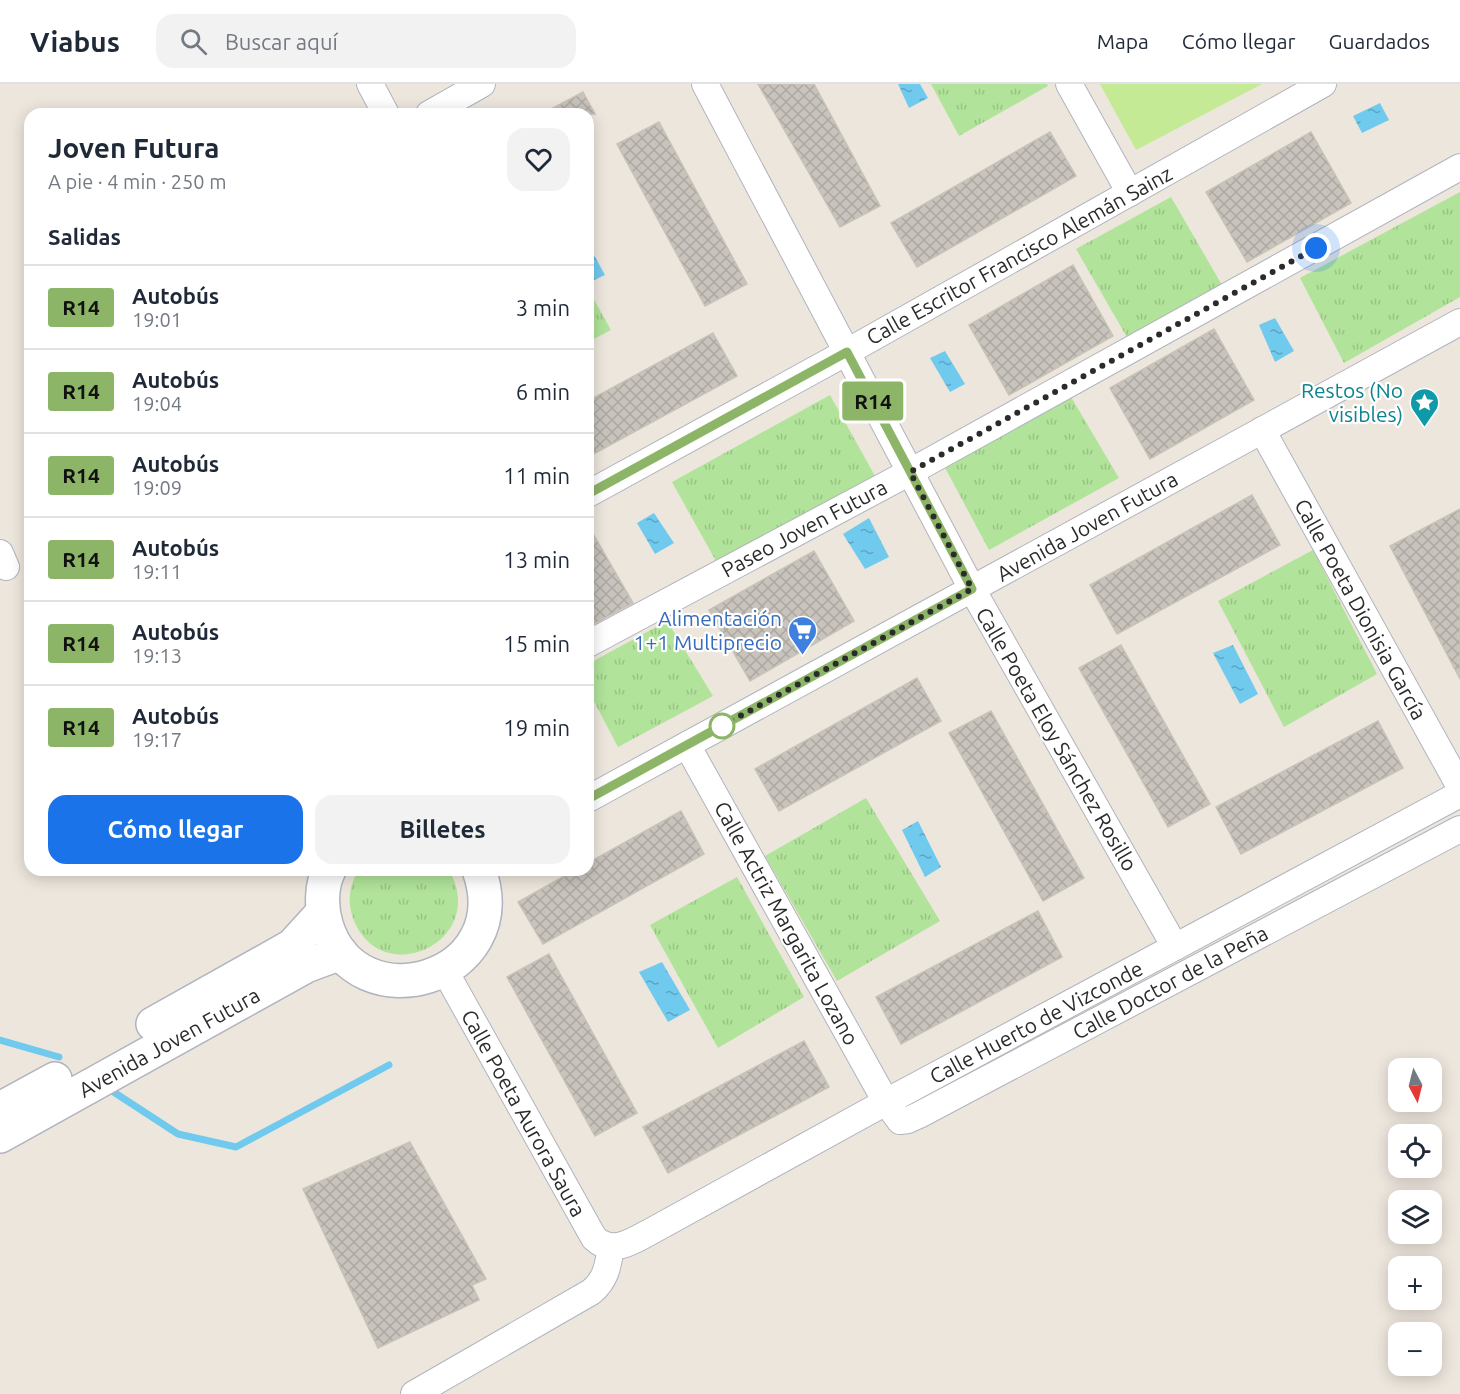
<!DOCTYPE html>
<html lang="es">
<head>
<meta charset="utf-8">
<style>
  :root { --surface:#fff; --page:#f2f2f3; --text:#1f2937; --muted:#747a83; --line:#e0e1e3; --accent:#1a73e8 }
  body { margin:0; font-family:Ubuntu,sans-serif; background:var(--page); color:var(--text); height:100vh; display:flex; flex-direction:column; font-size:22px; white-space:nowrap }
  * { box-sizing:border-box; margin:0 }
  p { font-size:20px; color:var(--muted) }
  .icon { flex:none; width:33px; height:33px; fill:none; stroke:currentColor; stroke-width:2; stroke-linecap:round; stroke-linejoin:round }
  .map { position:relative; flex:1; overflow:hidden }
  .sheet { position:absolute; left:24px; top:24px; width:570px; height:768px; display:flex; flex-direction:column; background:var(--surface); border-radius:18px; box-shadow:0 3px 15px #0003 }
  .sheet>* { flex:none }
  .badge { padding:0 12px; border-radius:4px; font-size:21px; line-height:39px }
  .needle { width:39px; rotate:173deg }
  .fabs { position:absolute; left:1388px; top:974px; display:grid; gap:12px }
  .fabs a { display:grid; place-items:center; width:54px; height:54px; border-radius:12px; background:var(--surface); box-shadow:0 3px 15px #0003; font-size:30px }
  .you { position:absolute; width:30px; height:30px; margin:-15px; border:4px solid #fff; border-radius:50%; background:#1a73e8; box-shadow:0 0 0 9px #1a73e833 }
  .map>.badge { position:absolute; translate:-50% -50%; box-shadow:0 0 0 3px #fff }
  h2 { padding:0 24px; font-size:22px; line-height:54px }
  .round { display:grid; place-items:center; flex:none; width:63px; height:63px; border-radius:18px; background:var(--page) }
  .head { display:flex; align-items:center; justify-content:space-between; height:102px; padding:0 24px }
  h1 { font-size:28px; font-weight:700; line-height:45px }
  .cta { display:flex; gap:12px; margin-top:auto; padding:12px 24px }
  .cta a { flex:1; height:69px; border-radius:18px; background:var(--accent); color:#fff; font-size:24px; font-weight:700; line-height:69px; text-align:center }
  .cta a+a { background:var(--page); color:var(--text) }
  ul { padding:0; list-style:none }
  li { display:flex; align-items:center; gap:18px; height:84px; padding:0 24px; border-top:2px solid var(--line) }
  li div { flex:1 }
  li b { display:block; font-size:22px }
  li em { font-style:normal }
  li .badge { min-width:66px; font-weight:700; text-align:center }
  header { display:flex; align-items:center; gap:36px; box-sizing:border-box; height:84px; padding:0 30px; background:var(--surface); border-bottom:2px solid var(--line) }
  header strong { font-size:28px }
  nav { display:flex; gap:33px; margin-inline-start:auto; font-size:21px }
  .search { width:420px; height:54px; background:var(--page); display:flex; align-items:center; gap:15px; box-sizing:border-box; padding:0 21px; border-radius:18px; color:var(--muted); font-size:22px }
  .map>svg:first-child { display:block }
  .park { fill:url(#park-tufts) }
  .pitch { fill:#c4ea95 }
  .water { fill:url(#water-ripples) }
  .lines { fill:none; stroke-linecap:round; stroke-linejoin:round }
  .stream { stroke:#70caee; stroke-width:7 }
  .building { fill:url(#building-cross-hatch); stroke:#c8c2b7; stroke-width:1.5 }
  .street-casing { stroke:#b1b3be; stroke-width:28 }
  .secondary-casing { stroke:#b1b3be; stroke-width:36 }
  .street { stroke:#fff; stroke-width:26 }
  .secondary { stroke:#fff; stroke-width:33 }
  .line-casing { stroke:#fff; stroke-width:14 }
  .line { stroke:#8db567; stroke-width:9 }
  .walk { stroke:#2b2b2b; stroke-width:6; stroke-dasharray:0 10.8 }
  .stop-dot { fill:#fff; stroke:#8db567; stroke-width:3 }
  .labels { text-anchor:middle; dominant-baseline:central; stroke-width:4.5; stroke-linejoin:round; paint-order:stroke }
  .street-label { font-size:21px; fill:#2b2b2b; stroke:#fff }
  .culture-label { font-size:21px; fill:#0d838f; stroke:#fff; text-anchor:end }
  .shop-label { font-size:21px; fill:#366cbe; stroke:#fff; text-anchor:end }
</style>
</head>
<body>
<header>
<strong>Viabus</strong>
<div class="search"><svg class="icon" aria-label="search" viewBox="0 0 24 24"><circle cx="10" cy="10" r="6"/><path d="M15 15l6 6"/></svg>Buscar aquí</div>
<nav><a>Mapa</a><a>Cómo llegar</a><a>Guardados</a></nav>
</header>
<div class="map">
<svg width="1460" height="1310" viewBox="0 0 1460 1310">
  <defs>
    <pattern id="park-tufts" width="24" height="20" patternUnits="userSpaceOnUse" patternTransform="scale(1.5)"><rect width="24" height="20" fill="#b1e39a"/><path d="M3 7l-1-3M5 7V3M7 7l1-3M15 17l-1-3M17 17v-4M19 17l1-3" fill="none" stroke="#98c385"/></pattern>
    <pattern id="water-ripples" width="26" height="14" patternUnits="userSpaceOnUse" patternTransform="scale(1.5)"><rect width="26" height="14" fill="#70caee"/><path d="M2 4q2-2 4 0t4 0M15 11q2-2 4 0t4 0" fill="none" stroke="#5ca4c1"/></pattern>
    <pattern id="building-cross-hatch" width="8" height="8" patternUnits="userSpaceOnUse" patternTransform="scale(1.5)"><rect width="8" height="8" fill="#c8c3bc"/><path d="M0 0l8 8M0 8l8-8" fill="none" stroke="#aca8a2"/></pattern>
  </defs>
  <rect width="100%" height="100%" fill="#ede6dd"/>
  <!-- park -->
  <g class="park">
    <polygon points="931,0 1047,0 1048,2 959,52"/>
    <polygon points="1460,108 1460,213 1344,279 1300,194"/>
    <polygon points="1171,113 1222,201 1128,255 1076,165"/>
    <polygon points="588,205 611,246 588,258"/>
    <polygon points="830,311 875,392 717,479 672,398"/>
    <polygon points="1071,313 1119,394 989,466 942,378"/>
    <polygon points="1313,466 1377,590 1284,643 1218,517"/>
    <polygon points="667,537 713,612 618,663 588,606 588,580"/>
    <polygon points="866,714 940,837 837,897 765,772"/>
    <path d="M359,786H449C490,858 380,908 353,834C347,818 349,800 359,786Z"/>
    <polygon points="737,793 804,913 718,964 650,841"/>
  </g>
  <!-- pitch -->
  <polygon class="pitch" points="1100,0 1262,0 1136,66"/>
  <!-- water -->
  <g class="water">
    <polygon points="898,0 920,0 928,14 909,24"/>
    <polygon points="1380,19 1389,36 1362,49 1353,32"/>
    <polygon points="588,160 605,191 588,199"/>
    <polygon points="1275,234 1294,267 1275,278 1259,241"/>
    <polygon points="945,267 965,300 950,308 930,274"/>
    <polygon points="654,429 674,459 655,470 637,439"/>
    <polygon points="869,434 889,473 865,485 843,450"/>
    <polygon points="1233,561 1258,610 1240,620 1213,569"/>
    <polygon points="918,737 941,783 925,793 902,746"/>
    <polygon points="662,878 690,926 668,938 639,888"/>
  </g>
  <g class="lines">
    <!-- stream -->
    <g class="stream">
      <polyline points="0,956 59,973"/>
      <polyline points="109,1005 178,1050 236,1063 389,981"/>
    </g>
  </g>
  <!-- building -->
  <g class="building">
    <polygon points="758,0 814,0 880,122 840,143"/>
    <polygon points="583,8 595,30 542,30"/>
    <polygon points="659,38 747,200 705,222 617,60"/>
    <polygon points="1050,48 1076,92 917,183 891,139"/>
    <polygon points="1311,48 1351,119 1247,178 1206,108"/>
    <polygon points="1073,181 1113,252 1009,311 969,241"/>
    <polygon points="1214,245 1254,316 1150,375 1110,304"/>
    <polygon points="713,249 737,292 588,373 588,317"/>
    <polygon points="1252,411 1280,461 1117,550 1090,501"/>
    <polygon points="1460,425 1460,595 1390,462"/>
    <polygon points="588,441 633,519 588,543"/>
    <polygon points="814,467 854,537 750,597 709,526"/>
    <polygon points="1121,561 1210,720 1168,743 1079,584"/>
    <polygon points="917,594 941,637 779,727 755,685"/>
    <polygon points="991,627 1084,794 1043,817 949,649"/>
    <polygon points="1378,637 1403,684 1241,770 1216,723"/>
    <polygon points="681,727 704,770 543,860 518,818 575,786 588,786 588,779"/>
    <polygon points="1038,827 1062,873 901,960 876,913"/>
    <polygon points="549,870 637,1029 595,1052 507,893"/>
    <polygon points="804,957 829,1003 668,1089 643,1043"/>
    <polygon points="410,1058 486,1195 472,1201 479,1216 378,1264 303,1105"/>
  </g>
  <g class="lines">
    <defs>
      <g id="street">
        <polyline points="370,0 386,30"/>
        <polyline points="705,0 972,505 1175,863"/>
        <polyline points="1069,0 1130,109"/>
        <polyline points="429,30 482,0"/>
        <polyline points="1262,346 1460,703"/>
        <polyline points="588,410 847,268 1323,0"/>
        <polyline points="0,469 6,483"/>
        <polyline points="588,560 910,388 1460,83"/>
        <polyline points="687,661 886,1018 900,1037 908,1036 919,1031 1460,745"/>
        <polyline points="588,715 1460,238"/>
        <path d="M445,887L594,1154C612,1171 631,1158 648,1149L886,1018L1460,710"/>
        <path d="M414,1310L591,1208C606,1196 608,1182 611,1163"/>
      </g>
      <g id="secondary">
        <path d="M329,786C321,802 321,823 326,840C356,942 518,895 479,786"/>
        <polyline points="153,940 292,862 322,829"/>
        <polyline points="0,1025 55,995"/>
        <polyline points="0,1052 306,882 341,869"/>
      </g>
    </defs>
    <!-- street casing -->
    <use href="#street" class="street-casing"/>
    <!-- secondary casing -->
    <use href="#secondary" class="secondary-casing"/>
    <!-- street -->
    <use href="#street" class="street"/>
    <!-- secondary -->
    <use href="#secondary" class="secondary"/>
  </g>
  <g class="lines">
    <defs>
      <polyline id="line" points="588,410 847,268 972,505 588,715"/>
    </defs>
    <!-- line casing -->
    <use href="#line" class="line-casing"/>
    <!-- line -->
    <use href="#line" class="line"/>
    <!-- walk -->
    <polyline class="walk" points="722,642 972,505 910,388 1316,164"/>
  </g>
  <!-- icons -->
  <defs>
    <symbol id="sight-pin" viewBox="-11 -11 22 30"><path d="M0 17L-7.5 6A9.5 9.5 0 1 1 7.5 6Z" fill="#0f9aa8" stroke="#fff"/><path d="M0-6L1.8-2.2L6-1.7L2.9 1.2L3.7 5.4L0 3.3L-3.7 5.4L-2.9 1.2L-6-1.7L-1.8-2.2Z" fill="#fff"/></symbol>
    <symbol id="supermarket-pin" viewBox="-11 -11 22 30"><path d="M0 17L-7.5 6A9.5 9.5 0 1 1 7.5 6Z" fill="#3f7fe0" stroke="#fff"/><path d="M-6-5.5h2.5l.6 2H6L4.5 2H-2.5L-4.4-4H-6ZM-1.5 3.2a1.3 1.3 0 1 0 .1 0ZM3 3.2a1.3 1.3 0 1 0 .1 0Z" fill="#fff"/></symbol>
  </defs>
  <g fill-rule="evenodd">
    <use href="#sight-pin" x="1408" y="302" width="33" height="45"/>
    <use href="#supermarket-pin" x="786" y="530" width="33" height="45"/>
  </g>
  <!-- markers -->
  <circle class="stop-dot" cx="722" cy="642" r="12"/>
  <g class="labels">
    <!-- street labels -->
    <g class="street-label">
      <text transform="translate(1019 171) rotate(-29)">Calle Escritor Francisco Alemán Sainz</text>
      <text transform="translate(1087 442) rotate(-29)">Avenida Joven Futura</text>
      <text transform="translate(804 444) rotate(-28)">Paseo Joven Futura</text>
      <text transform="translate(1361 525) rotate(61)">Calle Poeta Dionisia García</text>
      <text transform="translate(1057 655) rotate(60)">Calle Poeta Eloy Sánchez Rosillo</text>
      <text transform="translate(787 839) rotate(61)">Calle Actriz Margarita Lozano</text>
      <text transform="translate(1170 898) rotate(-28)">Calle Doctor de la Peña</text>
      <text transform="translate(1036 938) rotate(-28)">Calle Huerto de Vizconde</text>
      <text transform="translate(169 958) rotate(-29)">Avenida Joven Futura</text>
      <text transform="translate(524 1029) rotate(61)">Calle Poeta Aurora Saura</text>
    </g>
    <!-- culture labels -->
    <g class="culture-label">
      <text x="1403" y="306">Restos (No<tspan x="1403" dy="24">visibles)</tspan></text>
    </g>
    <!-- shop labels -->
    <g class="shop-label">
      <text x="782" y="534">Alimentación<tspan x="782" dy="24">1+1 Multiprecio</tspan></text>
    </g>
  </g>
</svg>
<div class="fabs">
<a><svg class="needle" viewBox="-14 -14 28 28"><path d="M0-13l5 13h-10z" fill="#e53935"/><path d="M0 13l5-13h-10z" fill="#747a83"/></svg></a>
<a><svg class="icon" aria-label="locate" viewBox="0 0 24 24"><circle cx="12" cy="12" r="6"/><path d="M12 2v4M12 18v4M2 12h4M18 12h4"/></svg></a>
<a><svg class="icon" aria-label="layers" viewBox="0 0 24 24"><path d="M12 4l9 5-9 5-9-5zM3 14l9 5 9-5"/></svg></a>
<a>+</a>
<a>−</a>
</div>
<div class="you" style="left:1316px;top:164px"></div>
<b class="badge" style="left:873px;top:317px;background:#8db567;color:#111">R14</b>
<section class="sheet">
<div class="head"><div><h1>Joven Futura</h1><p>A pie · 4 min · 250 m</p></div><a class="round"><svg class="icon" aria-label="heart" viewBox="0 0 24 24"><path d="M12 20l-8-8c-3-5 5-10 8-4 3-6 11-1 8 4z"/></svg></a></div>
<h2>Salidas</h2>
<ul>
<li><span class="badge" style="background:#8db567;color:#111">R14</span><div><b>Autobús</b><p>19:01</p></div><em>3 min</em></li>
<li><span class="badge" style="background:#8db567;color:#111">R14</span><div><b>Autobús</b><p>19:04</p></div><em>6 min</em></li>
<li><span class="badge" style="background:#8db567;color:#111">R14</span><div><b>Autobús</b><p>19:09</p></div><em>11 min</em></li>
<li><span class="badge" style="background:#8db567;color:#111">R14</span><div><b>Autobús</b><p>19:11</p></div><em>13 min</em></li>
<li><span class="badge" style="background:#8db567;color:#111">R14</span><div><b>Autobús</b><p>19:13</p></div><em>15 min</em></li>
<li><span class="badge" style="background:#8db567;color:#111">R14</span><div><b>Autobús</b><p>19:17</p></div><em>19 min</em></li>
</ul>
<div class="cta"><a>Cómo llegar</a><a>Billetes</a></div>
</section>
</div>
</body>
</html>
